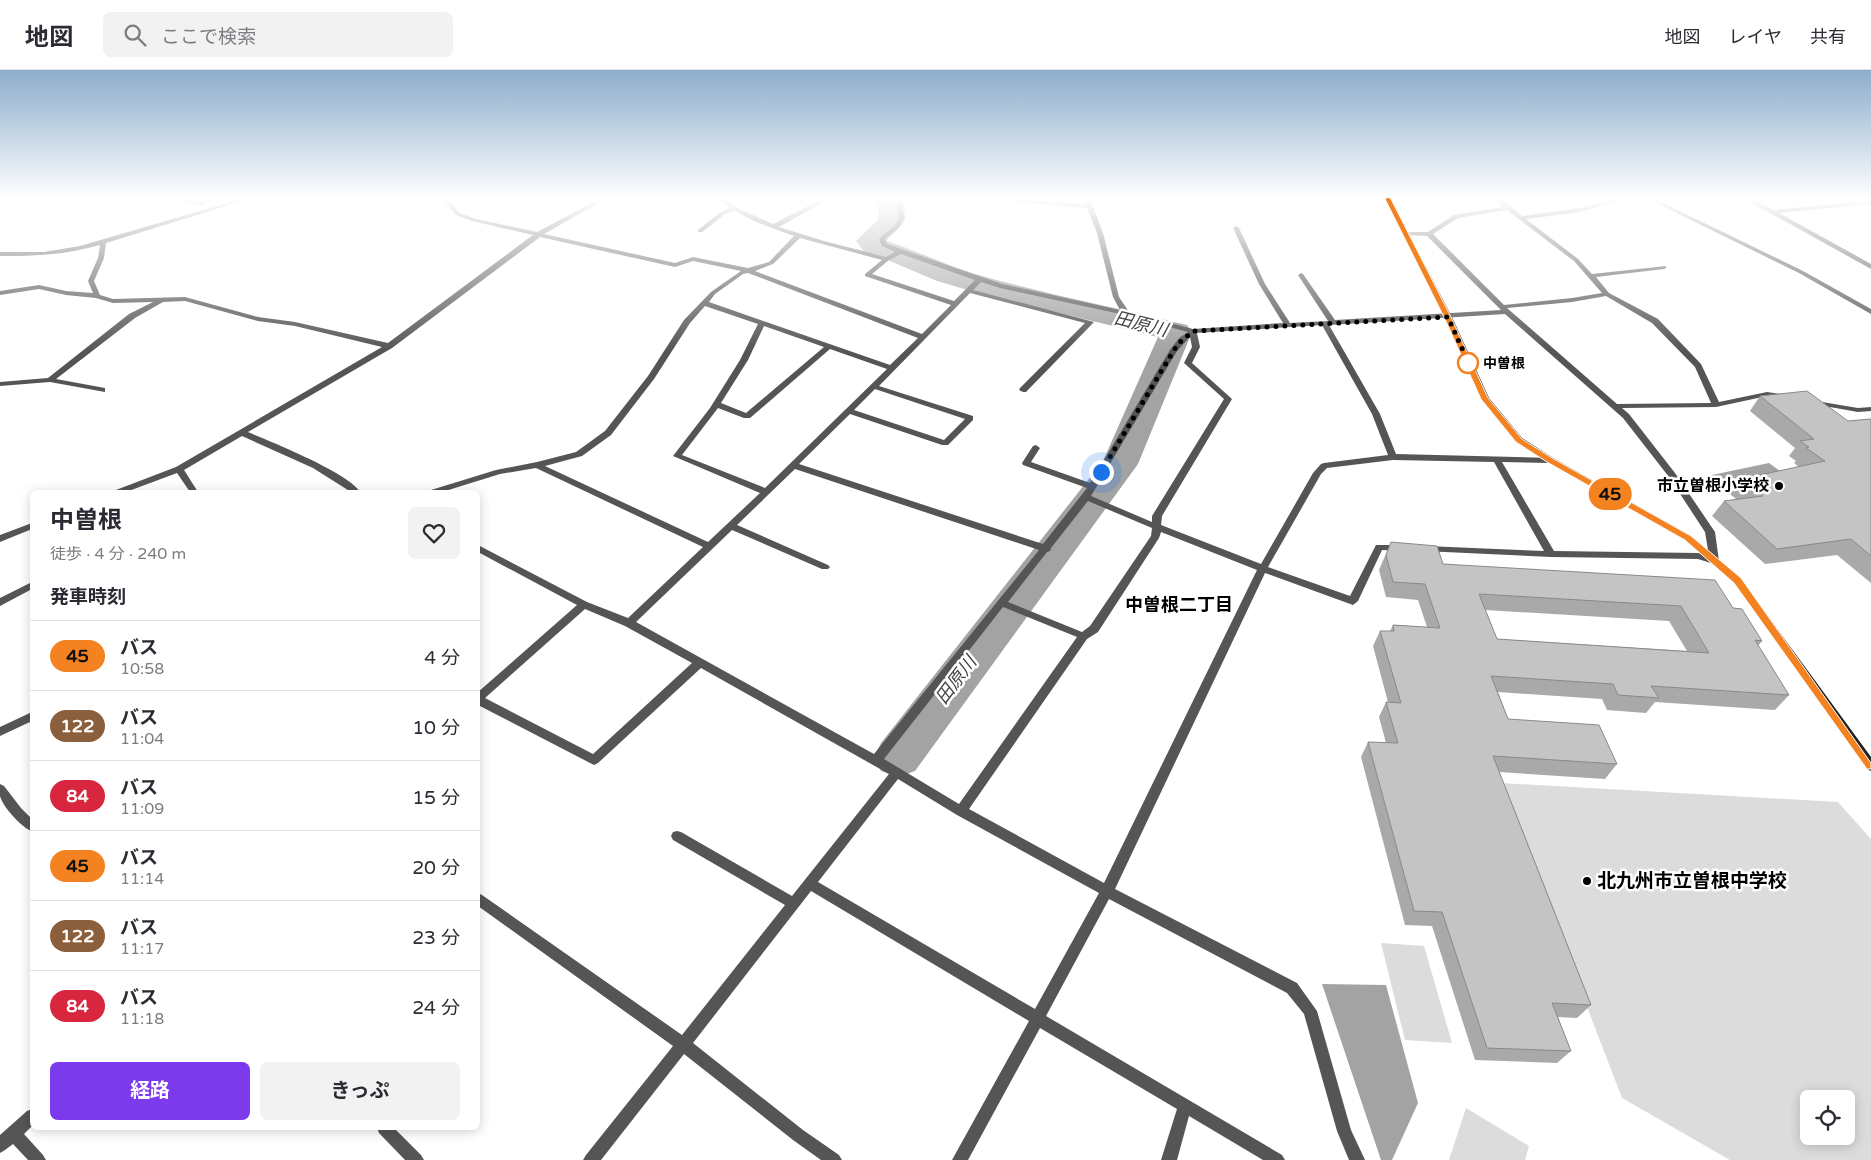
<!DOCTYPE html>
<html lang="ja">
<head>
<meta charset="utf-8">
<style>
  :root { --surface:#fff; --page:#f2f2f3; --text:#2b2b33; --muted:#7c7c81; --line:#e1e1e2; --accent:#7c3aed }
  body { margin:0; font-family:"Varela Round","Noto Sans JP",sans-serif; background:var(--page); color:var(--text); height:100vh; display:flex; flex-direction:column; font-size:19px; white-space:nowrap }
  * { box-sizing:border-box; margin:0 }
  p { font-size:16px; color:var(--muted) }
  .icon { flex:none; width:28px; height:28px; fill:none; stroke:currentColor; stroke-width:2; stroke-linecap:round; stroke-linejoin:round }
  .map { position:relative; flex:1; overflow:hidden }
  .details { position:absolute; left:30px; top:420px; width:450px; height:640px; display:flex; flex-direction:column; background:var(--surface); border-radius:8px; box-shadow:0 2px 12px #0003 }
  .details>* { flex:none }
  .badge { padding:0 10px; border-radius:16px; font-size:18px; line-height:32px }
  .buttons { position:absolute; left:1800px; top:1020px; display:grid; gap:10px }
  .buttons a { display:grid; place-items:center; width:55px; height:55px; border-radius:8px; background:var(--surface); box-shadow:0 2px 12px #0003; font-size:25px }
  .you { position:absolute; width:25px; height:25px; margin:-12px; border:4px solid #fff; border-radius:50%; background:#1a73e8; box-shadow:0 0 0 8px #1a73e833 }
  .map>.badge { position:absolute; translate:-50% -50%; box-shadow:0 0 0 2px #fff }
  h2 { padding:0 20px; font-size:19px; line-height:45px }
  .round { display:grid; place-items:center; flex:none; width:52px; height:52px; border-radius:8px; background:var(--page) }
  .overview { display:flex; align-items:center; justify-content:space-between; height:85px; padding:0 20px }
  h1 { font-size:24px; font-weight:700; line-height:38px }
  .action { display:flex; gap:10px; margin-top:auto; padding:10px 20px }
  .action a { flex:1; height:58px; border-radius:8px; background:var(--accent); color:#fff; font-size:20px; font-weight:700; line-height:58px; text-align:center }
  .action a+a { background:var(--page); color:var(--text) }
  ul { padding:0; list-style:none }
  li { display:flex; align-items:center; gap:15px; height:70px; padding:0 20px; border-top:1px solid var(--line) }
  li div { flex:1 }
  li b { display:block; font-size:19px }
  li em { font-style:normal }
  li .badge { min-width:55px; font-weight:700; text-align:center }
  header { display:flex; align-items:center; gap:30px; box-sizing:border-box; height:70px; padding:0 25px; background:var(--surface); border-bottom:1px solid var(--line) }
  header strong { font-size:24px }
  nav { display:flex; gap:28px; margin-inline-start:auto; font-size:18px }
  .search { width:350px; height:45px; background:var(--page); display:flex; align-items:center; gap:12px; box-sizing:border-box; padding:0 18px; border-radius:8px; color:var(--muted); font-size:19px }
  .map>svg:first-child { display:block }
  .green { fill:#dcdcdc; fill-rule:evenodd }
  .water { fill:#a3a3a3 }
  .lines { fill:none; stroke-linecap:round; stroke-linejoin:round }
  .river { fill:#a3a3a3; fill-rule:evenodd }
  .minor { fill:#555; fill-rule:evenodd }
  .secondary { fill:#222; fill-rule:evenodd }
  .wall { fill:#a9a9a9; fill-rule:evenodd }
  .building { fill:#c4c4c4; stroke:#898989; fill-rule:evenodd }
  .line { fill:#f58220; stroke:#fff }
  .walk { stroke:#000; stroke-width:5; stroke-dasharray:0 9 }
  .stop-dot { fill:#fff; stroke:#f58220; stroke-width:2.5 }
  .poi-dot { fill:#000; stroke:#fff; stroke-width:2 }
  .labels { text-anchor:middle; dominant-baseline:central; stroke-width:5; stroke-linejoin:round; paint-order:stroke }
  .far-stop-label { font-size:14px; font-weight:bold; fill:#000; stroke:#fff; text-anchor:start }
  .poi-label { font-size:16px; font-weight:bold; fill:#000; stroke:#fff; text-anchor:end }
  .water-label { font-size:18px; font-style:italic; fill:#444; stroke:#fff }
  .neighbourhood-label { font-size:18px; font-weight:bold; fill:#000; stroke:#fff }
  .near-poi-label { font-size:19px; font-weight:bold; fill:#000; stroke:#fff; text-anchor:start }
</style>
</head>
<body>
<header>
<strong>地図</strong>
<div class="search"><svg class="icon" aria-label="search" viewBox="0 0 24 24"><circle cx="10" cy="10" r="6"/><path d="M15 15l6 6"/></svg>ここで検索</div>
<nav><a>地図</a><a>レイヤ</a><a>共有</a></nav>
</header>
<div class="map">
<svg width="1871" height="1090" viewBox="0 0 1871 1090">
  <rect width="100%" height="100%" fill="#fff"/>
  <!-- green -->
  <g class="green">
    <path d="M1501,713L1838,732L1871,769V1090H1730L1622,1028ZM1809,1029H1846V1066H1809Z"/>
    <polygon points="1381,873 1424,876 1452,973 1405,970"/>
    <polygon points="1466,1038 1529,1076 1525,1090 1449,1090"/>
  </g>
  <!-- water -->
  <g class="water">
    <polygon points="1769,393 1788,407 1726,420 1707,406"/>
    <polygon points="1322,914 1386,915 1418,1033 1392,1090 1381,1090"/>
  </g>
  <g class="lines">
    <!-- river -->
    <path class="river" d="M879,129H905L904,152L886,171C916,180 945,195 975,204C1045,224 1117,238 1187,255L1192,262L1138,394L915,701L898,707L881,701L874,687L881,673L1103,391L1158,267L978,223L937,211L883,188L865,183L856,171L878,150Z"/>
    <!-- minor -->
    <g class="minor">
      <path d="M173,129C182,128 189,131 198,131C204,132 208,128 214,129L202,136Z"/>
      <path d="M241,129H249L106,173L104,188L94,211L100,225L113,229L185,227L258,247L295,252L388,273L533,165L472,151L456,145L442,129H448L460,143L476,149L537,162L599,129H606L544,164L675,193L693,187L748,198L769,192L794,166L756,152L735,141L725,144L702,162H698V160L721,142L730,138L717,129H724L740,139L773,154L822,129H829L779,157L824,171L886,187L895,182L882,176L879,169L894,156L899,148L896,137L897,129H903L902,137L905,148L899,158L885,169L887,174L1002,214L1120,240L1113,227L1097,163L1087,138L1008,131L1005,129H1025L1086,134L1084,129H1090L1103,163L1119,227L1129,242L1193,259L1283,253L1259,214L1233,158L1236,156L1239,158L1265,214L1290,253L1328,251L1298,205L1301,203L1303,204L1335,250L1501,240L1427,166L1405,165L1403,164V162H1428L1454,145L1503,137L1496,129H1502L1522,146L1580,138L1615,129H1623L1622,130L1580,142L1526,149L1578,189L1592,204L1666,196V198L1664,199L1596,207L1609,223L1658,249L1701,294L1719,332L1767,322L1787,325L1788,327L1784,329L1767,326L1716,337L1622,338L1629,344L1675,403L1715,462L1719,491L1717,493L1714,494L1698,489L1551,487L1423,481L1421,479L1426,476L1544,481L1494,392L1393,390L1327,398L1321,404L1268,497L1350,526L1376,475H1401L1406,478L1401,481L1382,480L1358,531L1353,535L1265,503L1115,819L1297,913L1317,941L1351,1060L1365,1090H1349L1337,1061L1304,944L1287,923L1109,829L1046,946L1282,1085L1285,1090H1263L1189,1046L1177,1090H1161L1177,1039L1040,958L968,1090H952L1029,951L811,821L693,973L803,1060L839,1085L842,1090H821L793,1070L684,984L601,1090H583L586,1085L673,976L478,836V823L482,825L682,965L785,835L673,770L671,766L673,762L677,761L681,762L792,826L889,704L701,598L598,693L594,695L478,635V622L577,535L478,482V475L587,532L628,548L703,477L536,398L500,404L442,422H430L431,420L496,400L537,392L576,382L605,361L648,306L684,250L711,222L741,201L693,191L675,197L540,167L392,278L248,362C271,372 349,403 360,422H351L313,398L242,366L184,400L198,422H190L177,403L126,422H115L116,420L176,397L382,277L295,256L258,251L185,231L163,232L135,248L56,309L105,318V322L50,312L0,316V312L48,308L129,244L153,232L113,233L96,228L66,225L39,219L0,225V221L39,215L66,221L93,223L88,211L98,188L100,175C64,185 36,186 0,186V182H44L80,176ZM1507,140L1574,191L1602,223L1572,228L1504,235L1433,164L1458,148ZM800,168L882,190L865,204V206L951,235L922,264L755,201L773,194ZM901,184L975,210L954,231L872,204L889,190ZM748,203L918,268L890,295L709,232L715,224L743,204ZM981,212L1000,218L1125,245L1188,262L1179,268L1170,280L1090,413L1031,392L1040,378L1036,375L1033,376L1022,393L1023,395L1087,418L1043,474L799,394L850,344L942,375H948L973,350V346L879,316L970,223L1085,253L1020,318L1019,320L1023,322H1026L1094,252L973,220ZM1606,226L1652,253L1695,297L1711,333L1617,334L1507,238L1572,232ZM705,236L758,254L740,290L710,338L673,386L760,423L708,472L545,396L582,386L611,365L654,309L690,253ZM1505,244L1623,348L1669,407L1705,462L1709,486L1698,483L1554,481L1502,392L1550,393L1554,390L1553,388L1396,384L1380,344L1329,255ZM1322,255L1372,344L1388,385L1324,393L1321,394L1313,403L1261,494L1161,455L1162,446L1232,329L1192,293L1200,277L1197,263ZM764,256L824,277L746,343L721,333L748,290ZM1190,267L1192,277L1184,293L1224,329L1152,446V452L1091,426L1177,281ZM830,279L887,299L765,418L682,385L718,338L744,348H750ZM875,319L965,349L944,370L854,340ZM795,399L1039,480L874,684L636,552L732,460L822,499H828L830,497L828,495L737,455ZM1088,431L1152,458L1151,466L1090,556L1082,562L1008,532L1047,482L1050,481L1051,478ZM1161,462L1257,500L1104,813L969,739L1087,569L1098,562L1159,468ZM1003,537L1077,567L959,734L884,689ZM585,539L625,556L692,593L593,684L485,628ZM898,709L957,745L1099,823L1035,939L818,812Z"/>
      <polygon points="1648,129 1655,129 1803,201 1871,239 1871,244 1799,203"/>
      <polygon points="1745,129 1752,129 1773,140 1871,130 1871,134 1779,143 1871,194 1871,199"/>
      <polygon points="1810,330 1858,338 1871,337 1871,341 1858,342 1813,334 1810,334"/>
      <polygon points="32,453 32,459 0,472 0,465"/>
      <polygon points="32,512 32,519 0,536 0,528"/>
      <polygon points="32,642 32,651 0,666 0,657"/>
      <path d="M0,714L4,716L21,738L32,749V761C23,759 2,736 0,726C0,723 0,718 0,714Z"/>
      <polygon points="32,1039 32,1056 24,1064 43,1085 46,1090 28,1090 13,1074 5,1080 0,1083 0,1065 27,1041"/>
      <polygon points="377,1058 394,1058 421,1085 424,1090 405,1090 379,1063"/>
    </g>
    <!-- secondary -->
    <polygon class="secondary" points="1385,129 1391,129 1452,247 1489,328 1522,368 1553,388 1691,466 1740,508 1871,687 1871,701 1867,699 1734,512 1685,470 1547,392 1516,372 1481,329 1444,247"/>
  </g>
  <!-- wall -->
  <g class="wall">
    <polygon points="1760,326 1848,351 1871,349 1871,513 1837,485 1765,494 1712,446 1724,431 1736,429 1730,424 1741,409 1799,397 1794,393 1796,391 1789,386 1795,378 1750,341"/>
    <path d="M1391,472L1443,494L1733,538L1762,571L1758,576L1789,625L1775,640L1655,632L1646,643L1607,640L1602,629L1498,622L1508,649L1617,694L1605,709L1499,702L1591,935L1577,948L1558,947L1571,981L1557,993L1475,990L1432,856L1405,855L1361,687L1368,672L1386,673L1379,647L1386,632H1388L1373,576L1380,561H1390L1393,555L1427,557L1418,530L1386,527L1379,500ZM1485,540L1669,551L1687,581L1497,569Z"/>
  </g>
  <!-- building -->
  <g class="building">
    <polygon points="1807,321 1848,351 1871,349 1871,486 1851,469 1777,479 1724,431 1763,426 1741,409 1825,391 1806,378 1809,377 1800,371 1814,369 1760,326"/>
    <path d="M1391,472L1437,476L1443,494L1715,510L1733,538L1742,539L1762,571L1755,570L1789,625L1651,616L1659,628L1618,625L1613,614L1491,606L1508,649L1599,655L1617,694L1493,686L1591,935L1552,933L1571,981L1487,978L1442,842L1414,841L1368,672L1398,673L1386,632L1401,633L1380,561H1394L1393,555L1440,558L1425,514L1393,512L1386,485ZM1479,524L1681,536L1709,583L1497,569Z"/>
  </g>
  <!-- sky -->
  <linearGradient id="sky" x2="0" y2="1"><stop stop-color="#8cadcc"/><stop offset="0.46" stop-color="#fff"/><stop offset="1" stop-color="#fff" stop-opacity="0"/></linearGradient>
  <rect width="1871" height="281" fill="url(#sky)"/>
  <!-- line -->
  <polygon class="line" points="1388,127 1391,129 1451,247 1488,328 1522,369 1552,388 1691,466 1741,508 1871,693 1871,699 1867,699 1734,513 1685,470 1547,392 1516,372 1481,329 1444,247 1385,129"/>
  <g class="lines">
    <!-- walk -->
    <polyline class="walk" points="1101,402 1174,280 1182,270 1194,261 1448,247 1470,296 1468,293"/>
  </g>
  <!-- markers -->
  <circle class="stop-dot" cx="1468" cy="293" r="10"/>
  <g class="poi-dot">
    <circle cx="1779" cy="416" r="5"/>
    <circle cx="1587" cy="811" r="5"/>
  </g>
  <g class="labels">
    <!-- far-stop labels -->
    <g class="far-stop-label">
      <text x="1483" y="293">中曽根</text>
    </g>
    <!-- poi labels -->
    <g class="poi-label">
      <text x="1769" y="416">市立曽根小学校</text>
    </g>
    <!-- water labels -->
    <g class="water-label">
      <text transform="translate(1141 254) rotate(14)">田原川</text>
      <text transform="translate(956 610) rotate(-53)">田原川</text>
    </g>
    <!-- neighbourhood labels -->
    <g class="neighbourhood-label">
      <text x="1179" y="535">中曽根二丁目</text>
    </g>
    <!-- near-poi labels -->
    <g class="near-poi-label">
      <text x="1597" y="811">北九州市立曽根中学校</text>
    </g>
  </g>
</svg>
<div class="buttons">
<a><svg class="icon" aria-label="locate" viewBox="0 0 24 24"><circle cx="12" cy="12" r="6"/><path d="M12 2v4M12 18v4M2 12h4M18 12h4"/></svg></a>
</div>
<div class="you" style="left:1101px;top:402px"></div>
<b class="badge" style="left:1610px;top:424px;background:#f58220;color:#111">45</b>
<section class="details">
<div class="overview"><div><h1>中曽根</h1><p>徒歩 · 4 分 · 240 m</p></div><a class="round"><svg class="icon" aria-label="heart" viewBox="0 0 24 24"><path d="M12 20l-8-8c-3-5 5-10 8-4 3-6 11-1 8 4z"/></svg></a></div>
<h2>発車時刻</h2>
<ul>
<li><span class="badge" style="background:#f58220;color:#111">45</span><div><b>バス</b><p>10:58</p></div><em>4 分</em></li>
<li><span class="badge" style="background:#8b5e3c;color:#fff">122</span><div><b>バス</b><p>11:04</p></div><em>10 分</em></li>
<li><span class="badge" style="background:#d7263d;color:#fff">84</span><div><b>バス</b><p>11:09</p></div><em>15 分</em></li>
<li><span class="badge" style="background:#f58220;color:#111">45</span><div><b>バス</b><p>11:14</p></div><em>20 分</em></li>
<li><span class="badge" style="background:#8b5e3c;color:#fff">122</span><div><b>バス</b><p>11:17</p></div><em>23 分</em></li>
<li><span class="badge" style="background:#d7263d;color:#fff">84</span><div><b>バス</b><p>11:18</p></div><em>24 分</em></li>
</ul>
<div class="action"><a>経路</a><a>きっぷ</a></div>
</section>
</div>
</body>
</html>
